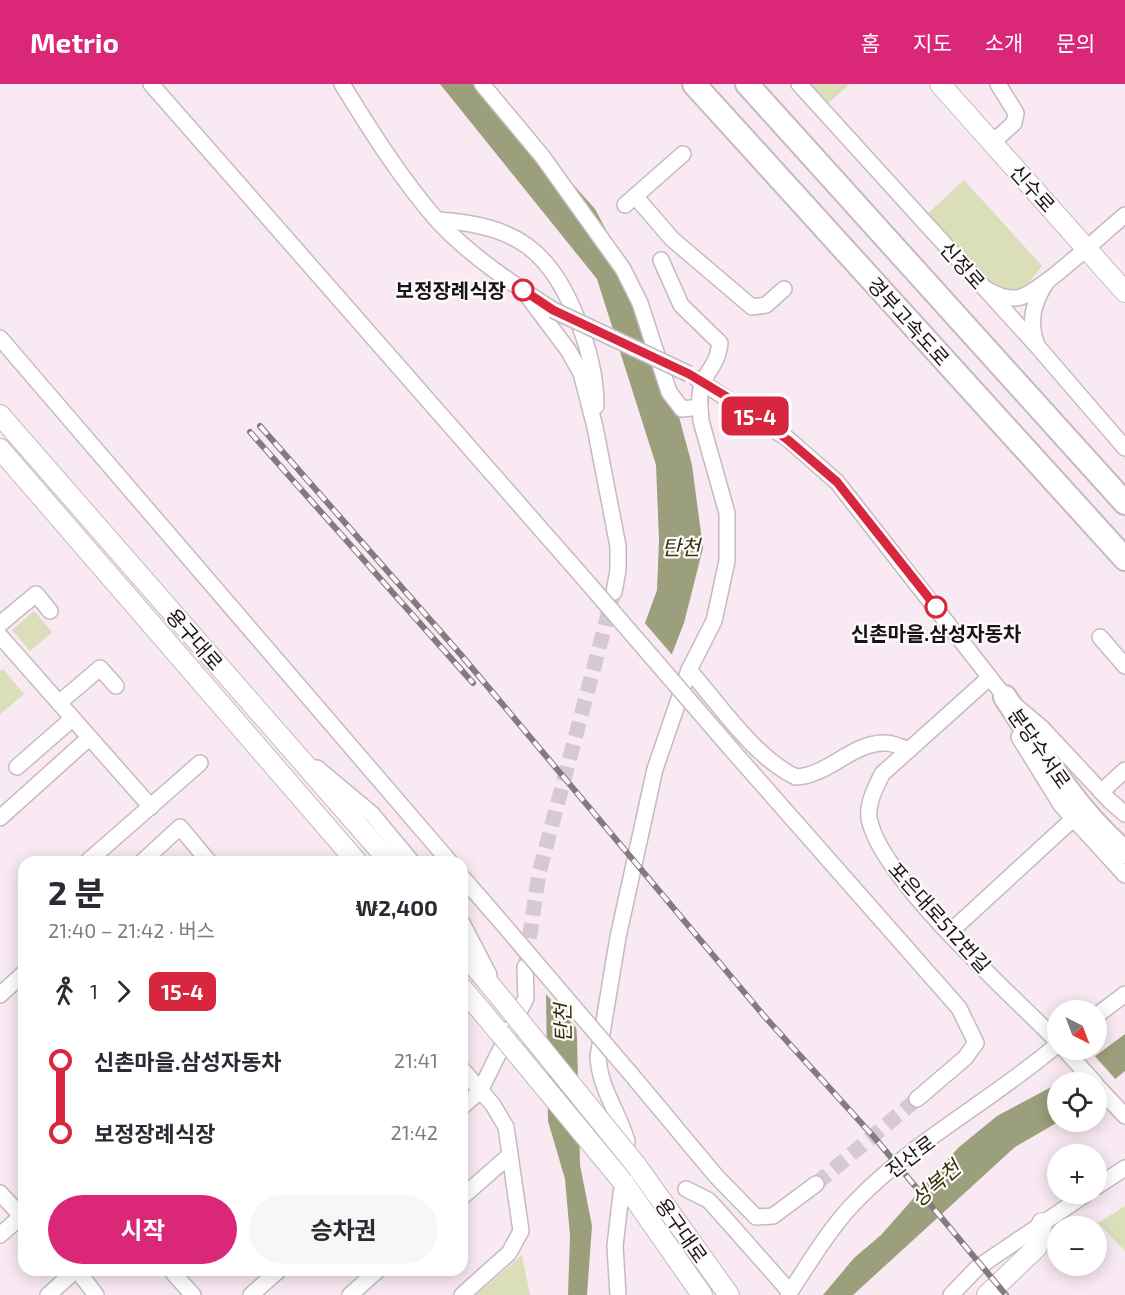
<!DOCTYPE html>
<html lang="ko">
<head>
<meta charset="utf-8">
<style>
  :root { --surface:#fff; --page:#f7f7f7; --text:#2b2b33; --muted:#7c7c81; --accent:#db2777 }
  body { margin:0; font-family:"Exo 2","Noto Sans KR",sans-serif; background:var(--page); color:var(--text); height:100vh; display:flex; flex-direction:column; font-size:22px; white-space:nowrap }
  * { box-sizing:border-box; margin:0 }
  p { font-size:20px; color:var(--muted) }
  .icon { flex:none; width:33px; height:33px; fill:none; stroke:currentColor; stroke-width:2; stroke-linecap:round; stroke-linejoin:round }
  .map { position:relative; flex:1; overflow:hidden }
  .details { position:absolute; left:18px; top:772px; width:450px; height:420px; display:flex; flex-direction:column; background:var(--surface); border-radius:18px; box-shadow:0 3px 15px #0003 }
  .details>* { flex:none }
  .badge { padding:0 12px; border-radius:9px; font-size:21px; line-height:39px }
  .needle { width:39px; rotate:138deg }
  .controls { position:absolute; left:1047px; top:916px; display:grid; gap:12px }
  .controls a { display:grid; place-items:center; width:60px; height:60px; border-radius:50%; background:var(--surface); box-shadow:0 3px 15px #0003; font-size:30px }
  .map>.badge { position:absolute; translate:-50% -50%; box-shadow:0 0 0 3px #fff }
  .legs { display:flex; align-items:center; gap:9px; height:66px; padding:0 30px; font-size:20px }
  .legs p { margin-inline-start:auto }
  .overview { display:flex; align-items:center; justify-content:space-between; height:102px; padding:0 30px }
  h1 { font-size:33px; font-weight:700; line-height:45px }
  .cta { display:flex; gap:12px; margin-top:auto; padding:12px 30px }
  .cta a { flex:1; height:69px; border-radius:36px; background:var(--accent); color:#fff; font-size:24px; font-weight:700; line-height:69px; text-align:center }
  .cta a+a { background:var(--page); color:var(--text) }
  ul { padding:0 30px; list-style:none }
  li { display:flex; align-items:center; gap:21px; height:72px; font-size:22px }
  li i { display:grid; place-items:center; width:9px; height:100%; margin:0 8px; background:currentColor }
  li i::after { content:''; width:15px; height:15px; margin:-8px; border:4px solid; border-radius:50%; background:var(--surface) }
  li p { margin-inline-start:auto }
  li:first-child i { background:linear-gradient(#0000 50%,currentColor 0) }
  li:last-child i { background:linear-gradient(currentColor 50%,#0000 0) }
  header { display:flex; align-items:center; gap:36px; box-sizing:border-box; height:84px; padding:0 30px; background:var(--accent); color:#fff }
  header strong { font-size:28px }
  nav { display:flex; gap:33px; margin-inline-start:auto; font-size:21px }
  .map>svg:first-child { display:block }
  .green { fill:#dadeb9 }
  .water { fill:#9b9f7b }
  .pier { fill:#f8e9f2 }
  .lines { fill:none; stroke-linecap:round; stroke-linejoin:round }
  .minor-tunnel { stroke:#d6c9d1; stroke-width:15; stroke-dasharray:15 8; stroke-linecap:butt }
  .minor-casing { stroke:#c7b9c0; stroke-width:18 }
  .major-casing { stroke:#c7b9c0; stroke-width:22 }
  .highway-casing { stroke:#c7b9c0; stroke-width:26 }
  .minor { stroke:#fff; stroke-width:15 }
  .major { stroke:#fff; stroke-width:20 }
  .highway { stroke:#fff; stroke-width:22 }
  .rail-casing { stroke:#847b81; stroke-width:6 }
  .rail { stroke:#fdfafc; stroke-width:4; stroke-dasharray:11; stroke-linecap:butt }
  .minor-bridge-casing { stroke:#c7b9c0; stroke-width:18; stroke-linecap:butt }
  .major-bridge-casing { stroke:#c7b9c0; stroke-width:22; stroke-linecap:butt }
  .minor-bridge { stroke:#fff; stroke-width:15 }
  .major-bridge { stroke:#fff; stroke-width:20 }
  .line-1-casing { stroke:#fff; stroke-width:14 }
  .line-1 { stroke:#d7263d; stroke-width:9 }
  .stop-1-dot { fill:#fff; stroke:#d7263d; stroke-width:3 }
  .labels { text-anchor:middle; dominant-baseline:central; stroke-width:4.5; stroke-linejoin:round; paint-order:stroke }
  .street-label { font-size:20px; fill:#181316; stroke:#fdfafc }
  .stop-label { font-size:20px; font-weight:bold; fill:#181316; stroke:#fdfafc; text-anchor:end }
  .water-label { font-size:21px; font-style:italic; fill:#323406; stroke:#fdfafc }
</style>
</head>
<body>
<header>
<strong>Metrio</strong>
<nav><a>홈</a><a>지도</a><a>소개</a><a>문의</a></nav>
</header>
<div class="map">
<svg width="1125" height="1211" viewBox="0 0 1125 1211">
  <rect width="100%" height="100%" fill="#f8e9f2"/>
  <!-- green -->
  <g class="green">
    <polygon points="807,0 850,0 826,21"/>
    <polygon points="964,96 1042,182 1022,207 1000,209 925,132"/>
    <polygon points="34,527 52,548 30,567 12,546"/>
    <polygon points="3,585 24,610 0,630 0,587"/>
    <polygon points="1125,1122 1125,1167 1098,1139"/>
    <polygon points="522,1171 530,1211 476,1211"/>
  </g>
  <!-- water -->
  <g class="water">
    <polygon points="440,0 484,0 595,125 652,233 692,381 703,464 684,539 569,834 577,954 580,1081 592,1142 587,1211 568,1211 570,1152 565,1095 548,1037 545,850 616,619 657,506 659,456 656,381 597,195"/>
    <polygon points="1125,950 1125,987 1097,1010 1096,999 1059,999"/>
    <polygon points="1057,1000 1058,1038 1015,1063 853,1211 823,1211 854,1174 881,1151 958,1064 997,1032"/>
  </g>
  <!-- pier -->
  <g class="pier">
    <polygon points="643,537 674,573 572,834 579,947 543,907 542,850 613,618"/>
    <polygon points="1093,970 1117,997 1096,1013 1096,999 1069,999 1064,993"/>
  </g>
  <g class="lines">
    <!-- minor-tunnel -->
    <g class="minor-tunnel">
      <polyline points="526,877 539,789 614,508"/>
      <polyline points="816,1100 917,1015"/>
    </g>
    <defs>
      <g id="minor">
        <polyline points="151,0 588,499"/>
        <path d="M342,0C371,47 401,95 437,136C470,172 513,200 553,226"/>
        <polyline points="482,0 542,72 623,185 640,219 669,308 682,325 700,323"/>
        <polyline points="799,0 1038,263 1125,364"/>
        <polyline points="992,59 1014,39 1016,29 998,0"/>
        <polyline points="635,112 672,155 752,223 766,221 784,205"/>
        <polyline points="625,121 683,70"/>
        <path d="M438,136C515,141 550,165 578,237C589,265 596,292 596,322"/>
        <polyline points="523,206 568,266 581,289 595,343 618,462 618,486 614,508"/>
        <path d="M990,207C999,212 1011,216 1021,213C1044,205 1103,149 1125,131"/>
        <polyline points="0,254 450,778"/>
        <path d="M1037,261C1028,238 1033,219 1046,199"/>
        <polyline points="697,295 788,355 837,398 1005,613 1042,644 1110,717 1125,730"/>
        <polyline points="0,540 36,510 50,527"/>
        <polyline points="0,552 151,723"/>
        <polyline points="1100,553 1125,582"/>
        <path d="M689,586C719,620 755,674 796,693C827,692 852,659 884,659C891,658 900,663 907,665"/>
        <path d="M989,594L882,690C876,703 867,719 869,734C879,793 1012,911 1058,958"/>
        <polyline points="59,619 100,584 116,602"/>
        <polyline points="1019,653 1061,721 1125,791"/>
        <polyline points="732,666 959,924 976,959 965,974 917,1015"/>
        <polyline points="17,683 72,635"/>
        <polyline points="317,684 372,730 412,778"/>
        <polyline points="1101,708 1125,686"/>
        <polyline points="0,734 89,654"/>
        <polyline points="87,778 200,679"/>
        <polyline points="142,778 180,743 209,778"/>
        <polyline points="462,793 496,832"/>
        <polyline points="462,839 489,891"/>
        <polyline points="950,848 1073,735"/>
        <polyline points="0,911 24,889"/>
        <polyline points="1096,932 1125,910"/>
        <polyline points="1065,966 1095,999"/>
        <polyline points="636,996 716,1092 756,1133 773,1132 816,1100"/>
        <polyline points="1096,1001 1125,1032"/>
        <polyline points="462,1023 480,1007 526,914 525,883"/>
        <polyline points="1096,1103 1125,1084"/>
        <polyline points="686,1105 708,1116 714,1122 790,1208"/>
        <polyline points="0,1109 24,1135"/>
        <polyline points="462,1113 510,1071"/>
        <polyline points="0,1151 24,1130"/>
        <polyline points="77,1186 96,1211"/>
        <polyline points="177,1186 174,1190 193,1211"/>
        <polyline points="48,1211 76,1186"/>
        <polyline points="251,1211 279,1186"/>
        <polyline points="350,1211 378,1186"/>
        <polyline points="462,1211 509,1169 521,1147 506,1043 493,1021 462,985"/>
        <path d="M618,1211L615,1162L627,1057C618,1027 600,1005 598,973L618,853L655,685L689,586L714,537L727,477V429L701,337C700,325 698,310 703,298C711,281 717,281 720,259L681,221L661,176"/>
        <path d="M788,1211C810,1178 830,1143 858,1115C917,1055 994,1015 1058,960"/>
        <polyline points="951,1211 977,1184 1086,1110"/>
      </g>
      <g id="major">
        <polyline points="940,0 1125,208"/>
        <polyline points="0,331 390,778"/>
        <polyline points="0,365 357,778"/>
        <polyline points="462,867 500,913"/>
        <polyline points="462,904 499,948"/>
        <polyline points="636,1081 729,1211"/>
        <polyline points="623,1098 702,1211"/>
        <polyline points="987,1211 1037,1163 1042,1139"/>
      </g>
      <g id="highway">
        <polyline points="694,0 1125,475"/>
        <polyline points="747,0 1125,419"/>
        <path d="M1005,613C1041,667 1075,726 1125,768"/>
      </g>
    </defs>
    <!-- minor casing -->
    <use href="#minor" class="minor-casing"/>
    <!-- major casing -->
    <use href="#major" class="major-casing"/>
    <!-- highway casing -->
    <use href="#highway" class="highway-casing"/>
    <!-- minor -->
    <use href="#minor" class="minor"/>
    <!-- major -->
    <use href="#major" class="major"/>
    <!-- highway -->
    <use href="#highway" class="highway"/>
    <defs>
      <g id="rail">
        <polyline points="260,342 462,572 765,933 874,1053 1006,1211"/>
        <polyline points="250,348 473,599"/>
      </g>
    </defs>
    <!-- rail casing -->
    <use href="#rail" class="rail-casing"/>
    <!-- rail -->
    <use href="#rail" class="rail"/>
    <defs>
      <g id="minor-bridge">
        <polyline points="553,226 689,290"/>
        <polyline points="588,499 732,666"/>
        <polyline points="496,832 636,996"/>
      </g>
      <g id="major-bridge">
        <polyline points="500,913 636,1081"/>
        <polyline points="499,948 623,1098"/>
      </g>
    </defs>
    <!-- minor-bridge casing -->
    <use href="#minor-bridge" class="minor-bridge-casing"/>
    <!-- major-bridge casing -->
    <use href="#major-bridge" class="major-bridge-casing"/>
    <!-- minor-bridge -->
    <use href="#minor-bridge" class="minor-bridge"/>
    <!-- major-bridge -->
    <use href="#major-bridge" class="major-bridge"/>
  </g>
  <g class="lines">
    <defs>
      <polyline id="line-1" points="523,206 553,226 689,290 742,322 788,356 837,398 936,523"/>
    </defs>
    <!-- line-1 casing -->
    <use href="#line-1" class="line-1-casing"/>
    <!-- line-1 -->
    <use href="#line-1" class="line-1"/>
  </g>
  <!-- markers -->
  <g class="stop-1-dot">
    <circle cx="523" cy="206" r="10"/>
    <circle cx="936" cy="523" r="10"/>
  </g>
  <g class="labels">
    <!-- street labels -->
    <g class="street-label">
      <text transform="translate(1033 104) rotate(48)">신수로</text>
      <text transform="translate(963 181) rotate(48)">신정로</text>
      <text transform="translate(909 237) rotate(48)">경부고속도로</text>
      <text transform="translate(195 555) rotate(49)">용구대로</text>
      <text transform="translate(1040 664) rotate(55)">분당수서로</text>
      <text transform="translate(940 833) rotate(48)">포은대로512번길</text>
      <text transform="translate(910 1072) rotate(-37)">진산로</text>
      <text transform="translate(682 1146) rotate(55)">용구대로</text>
    </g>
    <!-- stop labels -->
    <g class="stop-label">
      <text x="506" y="206">보정장례식장</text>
      <text x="936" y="549" text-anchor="middle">신촌마을.삼성자동차</text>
    </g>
    <!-- water labels -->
    <g class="water-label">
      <text x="681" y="462">탄천</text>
      <text transform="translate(562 939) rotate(-91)">탄천</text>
      <text transform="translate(935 1099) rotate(-41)">성복천</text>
    </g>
  </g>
</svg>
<div class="controls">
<a><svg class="needle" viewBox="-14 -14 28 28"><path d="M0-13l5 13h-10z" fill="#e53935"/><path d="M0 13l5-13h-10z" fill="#7c7c81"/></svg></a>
<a><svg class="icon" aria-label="locate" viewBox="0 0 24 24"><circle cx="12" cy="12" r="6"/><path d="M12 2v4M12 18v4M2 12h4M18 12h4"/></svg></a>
<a>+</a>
<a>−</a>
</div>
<b class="badge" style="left:755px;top:332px;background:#d7263d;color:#fff">15-4</b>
<section class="details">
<div class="overview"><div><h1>2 분</h1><p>21:40 – 21:42 · 버스</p></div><b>₩2,400</b></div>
<div class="legs"><svg class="icon" aria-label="walk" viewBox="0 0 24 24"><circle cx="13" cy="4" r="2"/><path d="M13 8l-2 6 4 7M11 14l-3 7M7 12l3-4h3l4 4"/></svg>1<svg class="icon" aria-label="forward" viewBox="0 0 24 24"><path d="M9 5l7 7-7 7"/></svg><b class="badge" style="background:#d7263d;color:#fff">15-4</b></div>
<ul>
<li><i style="color:#d7263d"></i><b>신촌마을.삼성자동차</b><p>21:41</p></li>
<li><i style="color:#d7263d"></i><b>보정장례식장</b><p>21:42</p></li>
</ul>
<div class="cta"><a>시작</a><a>승차권</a></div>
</section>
</div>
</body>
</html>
